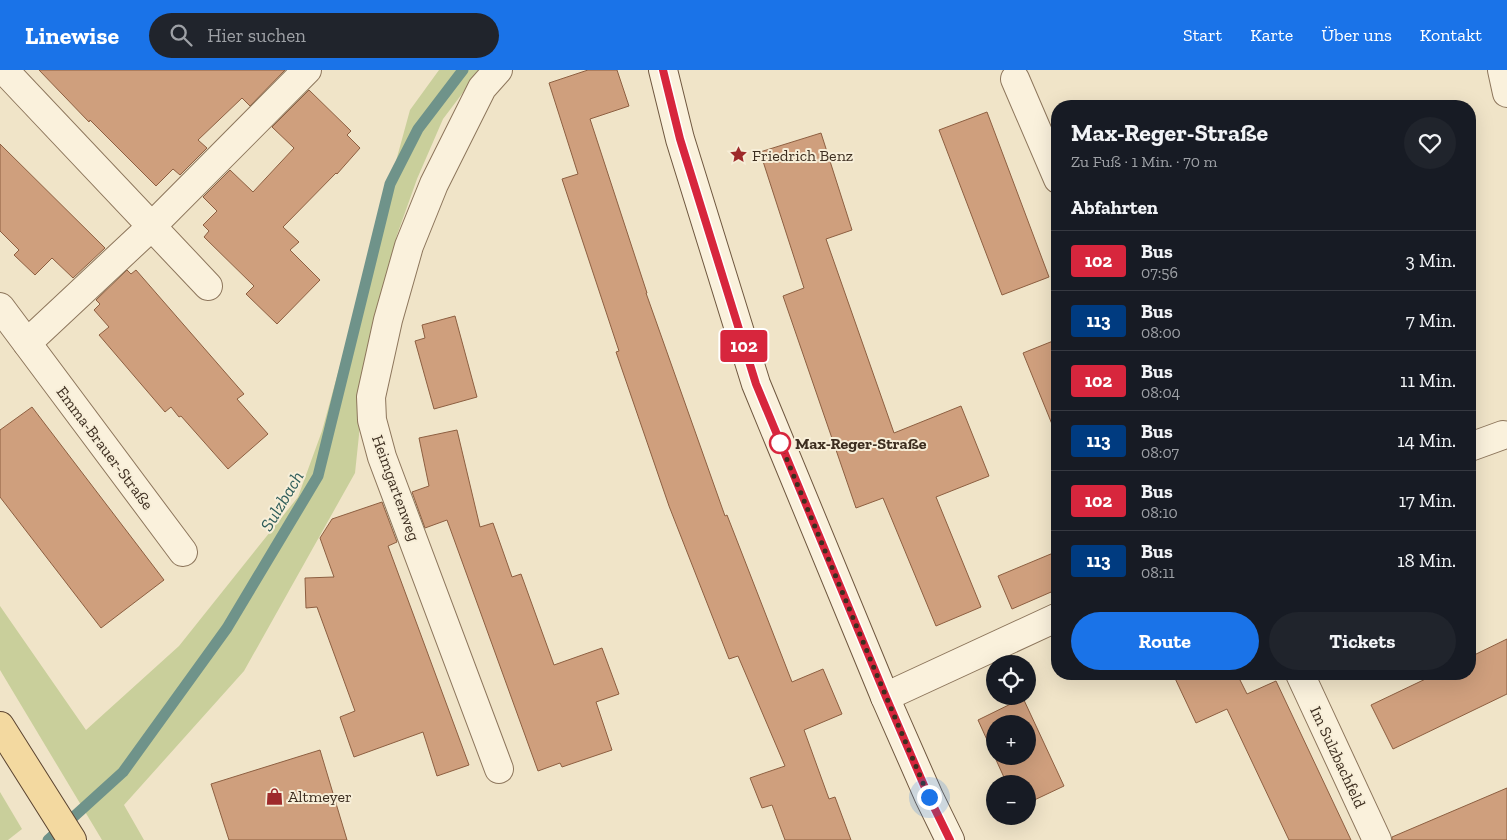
<!DOCTYPE html>
<html lang="de">
<head>
<meta charset="utf-8">
<style>
  :root { --surface:#171b24; --page:#20242c; --text:#f1f3f6; --muted:#9ea1a6; --line:#363941; --accent:#1a73e8 }
  body { margin:0; font-family:"Zilla Slab",serif; background:var(--page); color:var(--text); height:100vh; display:flex; flex-direction:column; font-size:19px; white-space:nowrap }
  * { box-sizing:border-box; margin:0 }
  p { font-size:16px; color:var(--muted) }
  .icon { flex:none; width:28px; height:28px; fill:none; stroke:currentColor; stroke-width:2; stroke-linecap:round; stroke-linejoin:round }
  .map { position:relative; flex:1; overflow:hidden }
  .details { position:absolute; left:1051px; top:30px; width:425px; height:580px; display:flex; flex-direction:column; background:var(--surface); border-radius:20px; box-shadow:0 5px 20px #0002 }
  .details>* { flex:none }
  .badge { padding:0 10px; border-radius:4px; font-size:18px; line-height:32px }
  .tools { position:absolute; left:986px; top:585px; display:grid; gap:10px }
  .tools a { display:grid; place-items:center; width:50px; height:50px; border-radius:50%; background:var(--surface); box-shadow:0 5px 20px #0002; font-size:25px }
  .you { position:absolute; width:25px; height:25px; margin:-12px; border:4px solid #fff; border-radius:50%; background:#1a73e8; box-shadow:0 0 0 8px #1a73e833 }
  .map>.badge { position:absolute; translate:-50% -50%; box-shadow:0 0 0 2px #fff }
  h2 { padding:0 20px; font-size:19px; line-height:45px }
  .round { display:grid; place-items:center; flex:none; width:52px; height:52px; border-radius:26px; background:var(--page) }
  .headline { display:flex; align-items:center; justify-content:space-between; height:85px; padding:0 20px }
  h1 { font-size:24px; font-weight:800; line-height:38px }
  .cta { display:flex; gap:10px; margin-top:auto; padding:10px 20px }
  .cta a { flex:1; height:58px; border-radius:30px; background:var(--accent); color:#fff; font-size:20px; font-weight:800; line-height:58px; text-align:center }
  .cta a+a { background:var(--page); color:var(--text) }
  ul { padding:0; list-style:none }
  li { display:flex; align-items:center; gap:15px; height:60px; padding:0 20px; border-top:1px solid var(--line) }
  li div { flex:1 }
  li b { display:block; font-size:19px }
  li em { font-style:normal }
  li .badge { min-width:55px; font-weight:700; text-align:center }
  header { display:flex; align-items:center; gap:30px; box-sizing:border-box; height:70px; padding:0 25px; background:var(--accent); color:#fff }
  header strong { font-size:24px }
  nav { display:flex; gap:28px; margin-inline-start:auto; font-size:18px }
  .search { width:350px; height:45px; background:var(--page); display:flex; align-items:center; gap:12px; box-sizing:border-box; padding:0 18px; border-radius:28px; color:var(--muted); font-size:19px }
  .map>svg:first-child { display:block }
  .green { fill:#c9cf9b }
  .lines { fill:none; stroke-linecap:round; stroke-linejoin:round }
  .stream { stroke:#6f938a; stroke-width:11 }
  .building { fill:#cf9f7d; stroke:#8d5f41; fill-rule:evenodd }
  .street-casing { stroke:#8d765c; stroke-width:30 }
  .secondary-casing { stroke:#6f573f; stroke-width:30 }
  .primary-casing { stroke:#5b4430; stroke-width:30 }
  .street { stroke:#faf1dc; stroke-width:28 }
  .secondary { stroke:#faf1dc; stroke-width:28 }
  .primary { stroke:#f3d9a0; stroke-width:28 }
  .line-casing { stroke:#fff; stroke-width:11 }
  .line { stroke:#d7263d; stroke-width:8 }
  .walk { stroke:#3d2e20; stroke-width:5; stroke-dasharray:0 9 }
  .stop-dot { fill:#fff; stroke:#d7263d; stroke-width:2.5 }
  .labels { text-anchor:middle; dominant-baseline:central; stroke-width:4; stroke-linejoin:round; paint-order:stroke }
  .poi-label { font-size:16px; fill:#3d2e20; stroke:#f7eed8; text-anchor:start }
  .stop-label { font-size:16px; font-weight:bold; fill:#3d2e20; stroke:#f7eed8; text-anchor:start }
  .street-label { font-size:16px; fill:#3d2e20; stroke:#f7eed8 }
  .water-label { font-size:18px; font-style:italic; fill:#2f5d5a; stroke:#f7eed8 }
</style>
</head>
<body>
<header>
<strong>Linewise</strong>
<div class="search"><svg class="icon" aria-label="search" viewBox="0 0 24 24"><circle cx="10" cy="10" r="6"/><path d="M15 15l6 6"/></svg>Hier suchen</div>
<nav><a>Start</a><a>Karte</a><a>Über uns</a><a>Kontakt</a></nav>
</header>
<div class="map">
<svg width="1507" height="770" viewBox="0 0 1507 770">
  <rect width="100%" height="100%" fill="#f0e4c8"/>
  <!-- green -->
  <g class="green">
    <polygon points="439,0 480,0 443,49 417,109 397,165 361,321 359,365 355,403 244,601 124,735 144,770 102,770 0,600 0,536 86,660 179,576 298,427 322,361 410,40"/>
    <polygon points="0,722 22,759 8,770 0,770"/>
  </g>
  <g class="lines">
    <!-- stream -->
    <polyline class="stream" points="48,770 123,702 227,558 318,406 390,114 418,59 463,0"/>
  </g>
  <!-- building -->
  <g class="building">
    <polygon points="39,0 285,0 250,36 242,28 198,70 207,78 180,105 173,99 156,116 90,50 89,52"/>
    <polygon points="588,0 617,0 629,36 590,49 647,223 646,223 725,446 727,445 792,612 823,599 842,644 804,660 829,729 835,727 851,770 785,770 772,735 762,738 750,708 785,696 738,586 729,589 669,436 616,282 619,281 562,109 578,104 549,13"/>
    <polygon points="309,20 351,61 347,65 360,78 337,104 336,103 283,157 299,172 290,180 320,210 277,254 246,224 254,216 204,167 209,161 203,155 217,141 203,127 230,100 253,122 294,78 272,57"/>
    <polygon points="987,42 1049,207 1002,225 939,60"/>
    <polygon points="821,63 852,160 826,169 894,363 961,336 989,406 936,427 981,537 936,556 883,428 856,438 783,226 804,218 760,82"/>
    <polygon points="0,74 105,178 73,208 52,188 35,205 14,185 19,180 0,161"/>
    <polygon points="127,200 131,204 136,200 244,324 237,329 268,364 228,399 181,346 179,347 171,337 165,342 99,265 109,257 94,240 100,234 96,230"/>
    <polygon points="455,246 477,327 434,339 415,271 425,268 422,255"/>
    <polygon points="1058,269 1058,364 1056,364 1023,283"/>
    <polygon points="32,337 164,510 101,558 0,427 0,360"/>
    <polygon points="457,360 480,457 493,453 512,507 521,504 554,595 602,578 619,624 596,632 612,680 562,697 560,693 538,701 447,450 425,458 412,422 429,416 419,368"/>
    <polygon points="382,432 397,472 388,476 469,695 437,706 423,662 354,687 340,647 355,641 317,537 306,538 305,508 334,507 320,468 332,449"/>
    <polygon points="1058,481 1058,519 1012,539 998,506"/>
    <polygon points="1507,569 1507,624 1393,679 1371,635 1436,604 1470,604 1470,587"/>
    <polygon points="1173,604 1237,604 1247,624 1276,611 1351,770 1289,770 1227,639 1196,653"/>
    <path d="M1023,628L1064,716L1028,733V714H1007L978,650ZM995,654H1028V686H995Z"/>
    <polygon points="320,680 347,770 229,770 211,714"/>
    <polygon points="1507,718 1507,770 1392,770 1392,767"/>
  </g>
  <g class="lines">
    <defs>
      <g id="street">
        <polyline points="4,0 208,216"/>
        <polyline points="498,0 482,18 434,114 409,176 388,250 371,327 372,350 382,387 499,699"/>
        <polyline points="1502,0 1507,23"/>
        <polyline points="1015,9 1058,109"/>
        <polyline points="0,237 183,482"/>
        <polyline points="27,273 151,157 307,0"/>
        <polyline points="1470,377 1503,365"/>
        <polyline points="1300,604 1377,770"/>
        <polyline points="885,627 1058,547"/>
      </g>
      <polyline id="secondary" points="663,0 680,69 756,314 885,627 929,727 950,770"/>
      <polyline id="primary" points="0,656 72,770"/>
    </defs>
    <!-- street casing -->
    <use href="#street" class="street-casing"/>
    <!-- secondary casing -->
    <use href="#secondary" class="secondary-casing"/>
    <!-- primary casing -->
    <use href="#primary" class="primary-casing"/>
    <!-- street -->
    <use href="#street" class="street"/>
    <!-- secondary -->
    <use href="#secondary" class="secondary"/>
    <!-- primary -->
    <use href="#primary" class="primary"/>
  </g>
  <g class="lines">
    <defs>
      <polyline id="line" points="663,0 680,69 756,314 886,627 929,727 950,770"/>
    </defs>
    <!-- line casing -->
    <use href="#line" class="line-casing"/>
    <!-- line -->
    <use href="#line" class="line"/>
    <!-- walk -->
    <polyline class="walk" points="780,373 879,610 929,727"/>
  </g>
  <!-- icons -->
  <defs>
    <symbol id="sight-bare" viewBox="-9 -9 18 18"><path d="M0-6L1.8-2.2L6-1.7L2.9 1.2L3.7 5.4L0 3.3L-3.7 5.4L-2.9 1.2L-6-1.7L-1.8-2.2Z" fill="#9e2a2b" stroke="#f7eed8" stroke-width="2.5" paint-order="stroke"/></symbol>
    <symbol id="shop-bare" viewBox="-9 -9 18 18"><path d="M-5-2.5h2.3a2.7 3.5 0 0 1 5.4 0H5L5.5 6h-11ZM-1.5-2.5h3a1.5 2.3 0 0 0-3 0Z" fill="#9e2a2b" stroke="#f7eed8" stroke-width="2.5" paint-order="stroke"/></symbol>
  </defs>
  <g fill-rule="evenodd">
    <use href="#sight-bare" x="726" y="72" width="25" height="25"/>
    <use href="#shop-bare" x="262" y="714" width="25" height="25"/>
  </g>
  <!-- markers -->
  <circle class="stop-dot" cx="780" cy="373" r="10"/>
  <g class="labels">
    <!-- poi labels -->
    <g class="poi-label">
      <text x="752" y="85">Friedrich Benz</text>
      <text x="288" y="726">Altmeyer</text>
    </g>
    <!-- stop labels -->
    <g class="stop-label">
      <text x="795" y="373">Max-Reger-Straße</text>
    </g>
    <!-- street labels -->
    <g class="street-label">
      <text transform="translate(105 378) rotate(53)">Emma-Brauer-Straße</text>
      <text transform="translate(396 418) rotate(70)">Heimgartenweg</text>
      <text transform="translate(1338 687) rotate(65)">Im Sulzbachfeld</text>
    </g>
    <!-- water labels -->
    <g class="water-label">
      <text transform="translate(282 431) rotate(-59)">Sulzbach</text>
    </g>
  </g>
</svg>
<div class="tools">
<a><svg class="icon" aria-label="locate" viewBox="0 0 24 24"><circle cx="12" cy="12" r="6"/><path d="M12 2v4M12 18v4M2 12h4M18 12h4"/></svg></a>
<a>+</a>
<a>−</a>
</div>
<div class="you" style="left:929px;top:727px"></div>
<b class="badge" style="left:744px;top:276px;background:#d7263d;color:#fff">102</b>
<section class="details">
<div class="headline"><div><h1>Max-Reger-Straße</h1><p>Zu Fuß · 1 Min. · 70 m</p></div><a class="round"><svg class="icon" aria-label="heart" viewBox="0 0 24 24"><path d="M12 20l-8-8c-3-5 5-10 8-4 3-6 11-1 8 4z"/></svg></a></div>
<h2>Abfahrten</h2>
<ul>
<li><span class="badge" style="background:#d7263d;color:#fff">102</span><div><b>Bus</b><p>07:56</p></div><em>3 Min.</em></li>
<li><span class="badge" style="background:#003b80;color:#fff">113</span><div><b>Bus</b><p>08:00</p></div><em>7 Min.</em></li>
<li><span class="badge" style="background:#d7263d;color:#fff">102</span><div><b>Bus</b><p>08:04</p></div><em>11 Min.</em></li>
<li><span class="badge" style="background:#003b80;color:#fff">113</span><div><b>Bus</b><p>08:07</p></div><em>14 Min.</em></li>
<li><span class="badge" style="background:#d7263d;color:#fff">102</span><div><b>Bus</b><p>08:10</p></div><em>17 Min.</em></li>
<li><span class="badge" style="background:#003b80;color:#fff">113</span><div><b>Bus</b><p>08:11</p></div><em>18 Min.</em></li>
</ul>
<div class="cta"><a>Route</a><a>Tickets</a></div>
</section>
</div>
</body>
</html>
